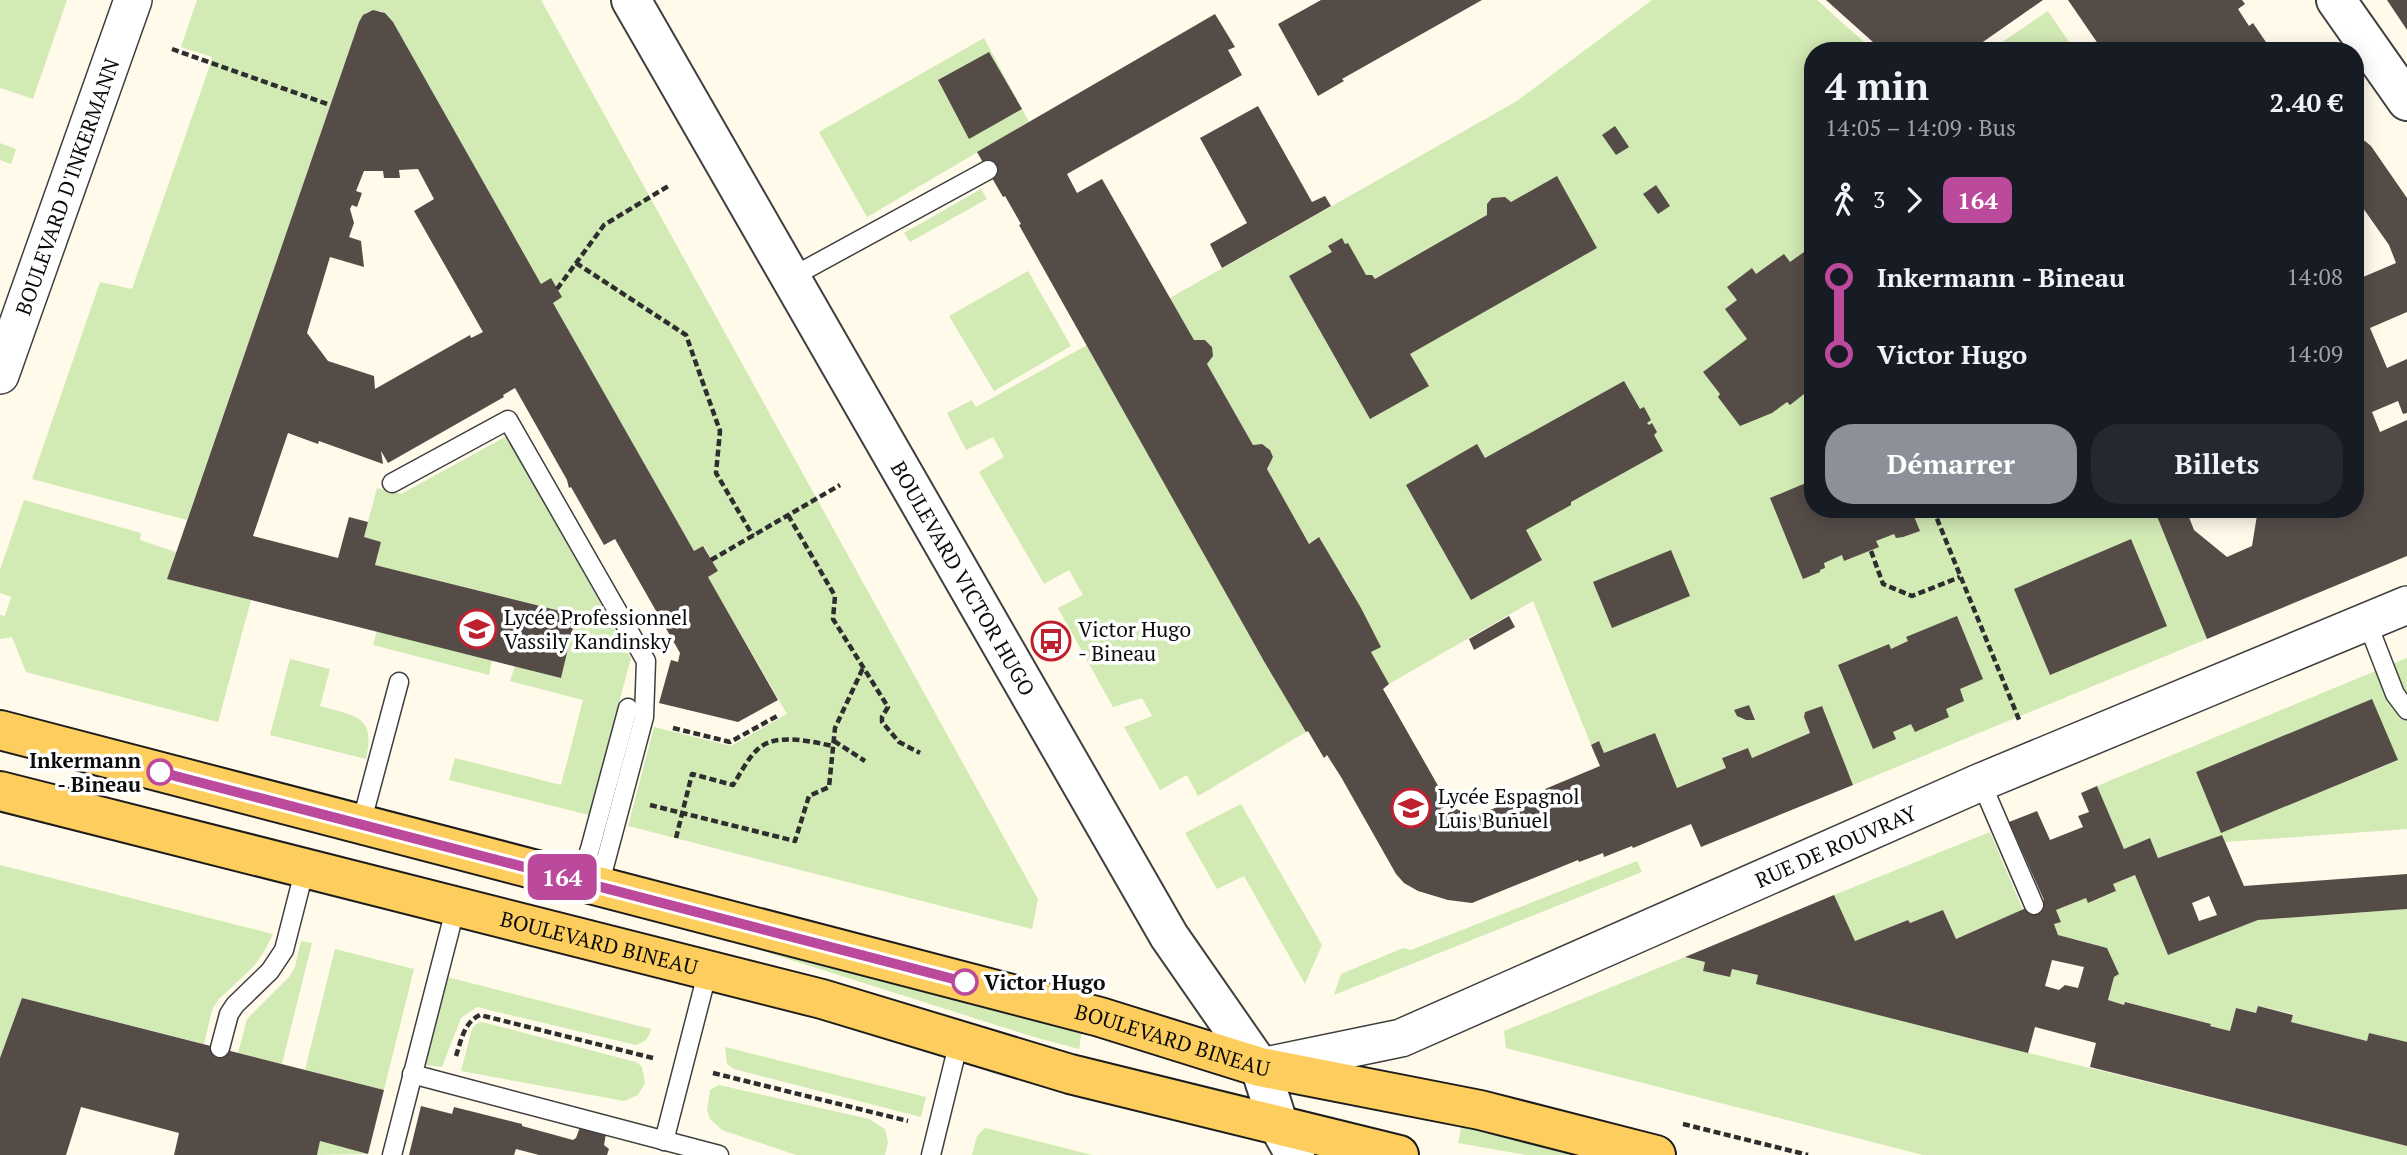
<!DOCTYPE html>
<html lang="fr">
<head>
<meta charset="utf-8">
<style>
  :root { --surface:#171b24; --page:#242831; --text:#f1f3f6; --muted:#9ea1a6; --accent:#8c9099 }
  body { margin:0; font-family:"PT Serif",serif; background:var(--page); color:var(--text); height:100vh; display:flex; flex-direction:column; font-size:26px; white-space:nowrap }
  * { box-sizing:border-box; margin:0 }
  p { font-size:23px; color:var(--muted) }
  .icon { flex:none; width:38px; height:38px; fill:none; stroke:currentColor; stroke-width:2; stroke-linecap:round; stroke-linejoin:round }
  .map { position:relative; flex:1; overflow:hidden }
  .side { position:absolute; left:1804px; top:42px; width:560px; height:476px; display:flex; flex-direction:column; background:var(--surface); border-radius:28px; box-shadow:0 4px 18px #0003 }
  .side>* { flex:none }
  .badge { padding:0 14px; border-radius:10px; font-size:24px; line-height:46px }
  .map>.badge { position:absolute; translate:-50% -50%; box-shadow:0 0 0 4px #fff }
  .legs { display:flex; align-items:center; gap:10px; height:77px; padding:0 21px; font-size:23px }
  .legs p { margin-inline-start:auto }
  .head { display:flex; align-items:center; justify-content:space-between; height:119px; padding:0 21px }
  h1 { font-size:38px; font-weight:700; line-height:52px }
  .button { display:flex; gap:14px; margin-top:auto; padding:14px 21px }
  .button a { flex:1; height:80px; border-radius:28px; background:var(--accent); color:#fff; font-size:28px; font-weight:700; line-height:80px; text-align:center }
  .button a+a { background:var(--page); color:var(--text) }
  ul { padding:0 21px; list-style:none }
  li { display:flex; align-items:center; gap:24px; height:77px; font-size:26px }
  li i { display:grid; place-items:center; width:10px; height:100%; margin:0 9px; background:currentColor }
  li i::after { content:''; width:18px; height:18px; margin:-9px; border:5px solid; border-radius:50%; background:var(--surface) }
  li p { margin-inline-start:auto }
  li:first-child i { background:linear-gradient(#0000 50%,currentColor 0) }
  li:last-child i { background:linear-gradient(currentColor 50%,#0000 0) }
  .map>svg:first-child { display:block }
  .green { fill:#d2eab4; fill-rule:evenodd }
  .building { fill:#554c48; fill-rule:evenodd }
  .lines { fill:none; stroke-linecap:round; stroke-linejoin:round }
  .service-casing { stroke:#3f3f3f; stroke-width:21 }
  .minor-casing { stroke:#3f3f3f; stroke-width:40 }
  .tertiary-casing { stroke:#3f3f3f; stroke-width:42 }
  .primary-casing { stroke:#1d1d1d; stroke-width:42 }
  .path { stroke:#2e2e2e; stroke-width:4.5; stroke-dasharray:7 3.5; stroke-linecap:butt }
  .service { stroke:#fff; stroke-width:18 }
  .minor { stroke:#fff; stroke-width:37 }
  .tertiary { stroke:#fff; stroke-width:38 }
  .primary { stroke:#fdce5d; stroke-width:38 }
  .line-1-casing { stroke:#fff; stroke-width:16 }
  .line-1 { stroke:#bb4a9d; stroke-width:10 }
  .stop-1-dot { fill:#fff; stroke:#bb4a9d; stroke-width:3.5 }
  .labels { text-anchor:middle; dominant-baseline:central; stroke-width:7; stroke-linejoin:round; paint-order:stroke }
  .street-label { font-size:21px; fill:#0c0c0c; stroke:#fff }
  .poi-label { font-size:21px; fill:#0c0c0c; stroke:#fff; text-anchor:start }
  .stop-label { font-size:21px; font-weight:bold; fill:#0c0c0c; stroke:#fff; text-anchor:end }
</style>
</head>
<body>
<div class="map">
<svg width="2407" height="1155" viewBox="0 0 2407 1155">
  <rect width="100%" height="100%" fill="#fffaea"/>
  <!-- green -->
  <g class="green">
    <polygon points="0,0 67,0 33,99 1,88 0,89"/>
    <polygon points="197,0 541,0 1038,899 1032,929 628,826 654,727 731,746 787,714 708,577 718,571 704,546 694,551 553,303 562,297 551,279 541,284 393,22 381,11 367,12 359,22 187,520 32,479 100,282 132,289 209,68 212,57 181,47"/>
    <path d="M1652,0H1817L1874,51H1813V509H2154L2207,639L1853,785L1821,706L1805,712L1804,718L1810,733L1752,758L1748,748L1722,757L1726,768L1677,788L1655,733L1604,753L1599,742L1591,745L1533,601L1389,684L1371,652L1380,647L1343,576H1341L1320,538L1309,544L1267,469L1273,457C1270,446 1263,443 1253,445L1207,364L1213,356L1212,347L1205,340H1194L1170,298L1517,101ZM1749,705L1755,719C1746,721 1738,720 1734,710Z"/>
    <polygon points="2048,11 2075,51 1989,51"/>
    <polygon points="984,38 1029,122 867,217 819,132"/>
    <polygon points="0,143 16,149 11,164 0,160"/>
    <polygon points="981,189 987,199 910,242 904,233"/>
    <polygon points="1028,271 1071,346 994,391 949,316"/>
    <polygon points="1087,345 1306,732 1198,796 1187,775 1160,790 1124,727 1152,716 1142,698 1113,707 1058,608 1083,595 1069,570 1044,584 979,472 1004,457 993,437 966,450 947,413 972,400 976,407"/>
    <polygon points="507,436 631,658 589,815 449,780 455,758 561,785 583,700 510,681 515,666 561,678 576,615 375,565 381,542 364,537 377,488 401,494"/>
    <polygon points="24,500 141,533 140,540 176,552 167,579 251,600 218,722 26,672 12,637 0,639 0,615 5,616 11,597 0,593 0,570"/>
    <polygon points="377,630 492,660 489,675 373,645"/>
    <path d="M2407,658V829L2225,842L2222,835L2158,858L2150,838L2124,849L2097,786ZM2372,700L2397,761L2221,832L2196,772Z"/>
    <path d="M290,659L330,669L320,706C354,716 377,715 366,759L270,735Z"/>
    <polygon points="1241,804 1322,945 1305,984 1244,876 1217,889 1185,833"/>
    <polygon points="1990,832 2023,910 1956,939 1943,910 1910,923 1908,920 1855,941 1834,895"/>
    <polygon points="1637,861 1642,872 1334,995 1341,974 1403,948 1411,950"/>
    <polygon points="0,865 273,934 265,950 254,966 218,1000 212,1010 204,1044 22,998 0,1058"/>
    <polygon points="2135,875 2168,955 2258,920 2407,909 2407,1042 2369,1033 2367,1041 2291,1022 2293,1014 2258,1006 2256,1013 2236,1008 2230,1031 2210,1026 2211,1024 2126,1002 2124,1005 2108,1000 2114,977 2119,974 2107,948 2058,935 2054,924 2061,921 2056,910 2086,898 2089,903 2115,892 2113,884"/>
    <polygon points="728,940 1082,1030 1079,1049 1034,1037"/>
    <polygon points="301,941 312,943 282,1064 238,1053 247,1019 290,976 295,967"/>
    <polygon points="335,949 414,969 384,1090 305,1070"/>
    <polygon points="1685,957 1705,962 1703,971 1729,977 1732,969 1758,975 1757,984 1980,1041 2399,1144 2407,1146 2407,1155 1923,1155 1506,1048 1504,1031"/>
    <path d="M447,977L651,1029C649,1038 645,1042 636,1045L477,1007L461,1018L442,1067L424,1065Z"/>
    <polygon points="482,1022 636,1062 642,1067 645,1083 638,1095 624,1101 461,1071 472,1029 476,1024"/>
    <polygon points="725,1047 926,1097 921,1117 734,1069 727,1064"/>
    <polygon points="719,1085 869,1119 885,1129 888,1142 885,1155 796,1155 722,1130 710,1119 707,1110 710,1090"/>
    <polygon points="1462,1124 1587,1155 1526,1155 1458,1143"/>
    <polygon points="985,1128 990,1129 1092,1155 972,1155 977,1136"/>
    <polygon points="320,1141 368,1154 317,1155"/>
  </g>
  <!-- building -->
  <g class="building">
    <polygon points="1321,0 1482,0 1342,79 1344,81 1318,96 1278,24"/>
    <polygon points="1826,0 2043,0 1970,51 1883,51"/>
    <polygon points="2068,0 2242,0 2245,4 2238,9 2249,26 2253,23 2272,51 2103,51"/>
    <polygon points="2387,0 2407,0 2407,30"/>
    <path d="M373,10L385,13L393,22L541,284L551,278L562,297L553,303L694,551L703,546L718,571L708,577L778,700L738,722L659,703L671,660L678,662L680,653L615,539L604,545L571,487L569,488L567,480L515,388L503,395L504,397L388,463L381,451L383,464L319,441L318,444L288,433L253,536L338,558L349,517L368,522L364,537L381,542L375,565L576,615L561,678L167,579L359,22L363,15ZM418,169L434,199L414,211L483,332L471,338L470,335L375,389L374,376L328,361L307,333L330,257L364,267L361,241L349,237L354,223L350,209L352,205L357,207L362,193L356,191L364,171H383L384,178H400L399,170Z"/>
    <polygon points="1215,14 1235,47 1228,50 1242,75 1067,174 1077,193 1102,179 1194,340 1205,340 1212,347 1213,356 1207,364 1253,445 1262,444 1270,450 1273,457 1267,469 1309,544 1319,537 1361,608 1381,647 1371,652 1389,684 1383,689 1449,805 1440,809 1444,815 1456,809 1469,814 1474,827 1481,824 1478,815 1507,803 1510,808 1548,794 1545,789 1600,766 1591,745 1599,741 1604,753 1655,733 1677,788 1726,768 1722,758 1748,748 1752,758 1810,733 1804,717 1805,712 1822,706 1853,785 1701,847 1691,824 1633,848 1632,846 1604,857 1603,853 1579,862 1578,860 1472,903 1448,900 1418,891 1404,883 1396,874 1341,777 1327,755 1324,758 1308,731 1306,732 1265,663 1019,225 1021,224 1005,196 1003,197 977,152"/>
    <polygon points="989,52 1022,109 969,139 938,80"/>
    <polygon points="1258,106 1312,202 1325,196 1331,206 1222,268 1210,244 1247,223 1200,138"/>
    <polygon points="1615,126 1629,147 1616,155 1602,135"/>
    <polygon points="2356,139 2365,141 2371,146 2407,198 2407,312 2370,328 2387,368 2407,359 2407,413 2403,414 2398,401 2372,412 2380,432 2407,420 2407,556 2207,639 2154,509 2193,509 2187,512 2194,530 2227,557 2252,546 2258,509 2356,509 2356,296 2357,295 2356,280 2396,263 2389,245 2356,198"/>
    <polygon points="1557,176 1597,248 1410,354 1429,386 1370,419 1289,276 1332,252 1328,246 1342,238 1345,244 1348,243 1366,275 1372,275 1375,279 1487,215 1487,204 1492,198 1505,197 1511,202"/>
    <polygon points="1656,185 1670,206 1658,214 1643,194"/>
    <polygon points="1804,252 1813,264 1813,387 1790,405 1787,402 1772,413 1740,426 1718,397 1720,394 1703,372 1747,339 1725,309 1737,300 1727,287 1752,268 1756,274 1784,254 1790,262"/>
    <polygon points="1624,381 1640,409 1644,407 1651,420 1647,423 1649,425 1652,423 1657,432 1654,435 1663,451 1571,502 1571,505 1526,530 1542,560 1471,600 1406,485 1477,444 1485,458"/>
    <polygon points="1813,480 1813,509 1911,509 1920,531 1903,537 1896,538 1894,534 1876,541 1879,547 1844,561 1842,555 1824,563 1825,568 1820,570 1820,572 1803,579 1770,498"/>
    <polygon points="2131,539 2167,626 2050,675 2014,589"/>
    <polygon points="1671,550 1690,596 1612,628 1593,582"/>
    <polygon points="1509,616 1515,627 1474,650 1469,639"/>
    <polygon points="1957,616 1983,679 1960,689 1964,701 1946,709 1949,717 1915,732 1911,724 1893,732 1896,739 1873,749 1838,665 1889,644 1891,649 1908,641 1906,637"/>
    <polygon points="2372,699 2398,760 2221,833 2196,772"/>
    <polygon points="1749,705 1755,720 1746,720 1737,716 1734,710"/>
    <path d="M2097,786L2124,849L2150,838L2158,858L2222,835L2244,886L2407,874V909L2258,920L2168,955L2135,875L2113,884L2116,891L2088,903L2086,898L2056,910L2061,922L2054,924L2058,935L2107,948L2119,974L2114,977L2108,1000L2124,1005L2125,1002L2211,1024L2210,1026L2230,1031L2236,1008L2256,1013L2258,1006L2293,1015L2291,1022L2367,1041L2369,1033L2407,1042V1146L2090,1067L2096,1043L2035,1027L2028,1053L1756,984L1758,975L1732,969L1730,977L1703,971L1705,962L1685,957L1834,895L1855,941L1908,920L1910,923L1943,910L1956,939L2044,900L2009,822L2037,811L2050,840L2083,827L2078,816L2089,812L2081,793ZM2209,896L2217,915L2199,921L2192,903ZM2052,960L2084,967L2078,988L2065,985L2059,990L2045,986Z"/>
    <polygon points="22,998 384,1090 368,1154 320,1141 317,1155 174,1155 179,1133 81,1107 66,1155 0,1155 0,1058"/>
    <polygon points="421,1106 452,1114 454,1107 522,1124 522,1126 573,1140 576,1138 580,1127 606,1134 604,1145 609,1149 607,1155 539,1155 516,1149 514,1155 409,1155"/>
  </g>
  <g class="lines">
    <defs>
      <g id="service">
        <polyline points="790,278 988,170"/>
        <polyline points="392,483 508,420 646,661 644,717 599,886"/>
        <polyline points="2367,622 2395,694 2407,710"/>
        <polyline points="1981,782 2034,905"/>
        <polyline points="361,824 399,682"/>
        <polyline points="579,881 590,849 628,708"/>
        <polyline points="220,1048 229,1014 235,1005 270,971 284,950 305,868"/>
        <polyline points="412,1074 719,1155"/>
        <polyline points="664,1141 708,970"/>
        <polyline points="392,1155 456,906"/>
        <polyline points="931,1155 959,1041"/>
      </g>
      <g id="minor">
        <path id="s1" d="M0,375L133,0"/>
        <path id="s2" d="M1261,1067L1401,1038L1981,782L2407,605"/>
      </g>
      <g id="tertiary">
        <path id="s3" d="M631,0L1169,936L1260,1067L1279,1126L1295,1155"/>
        <polyline points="2336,0 2407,101"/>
      </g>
      <g id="primary">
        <path id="s4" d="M0,730L1100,1017L1260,1067L1480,1110L1656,1155"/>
        <path id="s5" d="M0,791L822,999L1070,1074L1399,1155"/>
      </g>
    </defs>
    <!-- service casing -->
    <use href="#service" class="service-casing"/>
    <!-- minor casing -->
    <use href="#minor" class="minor-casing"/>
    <!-- tertiary casing -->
    <use href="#tertiary" class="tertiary-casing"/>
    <!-- primary casing -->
    <use href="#primary" class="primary-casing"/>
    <!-- path -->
    <g class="path">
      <polyline points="172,49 330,105"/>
      <polyline points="576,263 686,335 720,431 716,473 753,536"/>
      <polyline points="557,289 604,225 670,185"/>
      <polyline points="1933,509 2020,722"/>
      <polyline points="788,515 835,596 833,619 888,707 882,717 882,722 899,742 920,753"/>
      <polyline points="1871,551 1883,584 1912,596 1960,577"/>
      <polyline points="711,560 840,485"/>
      <polyline points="673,728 730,742 779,715"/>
      <polyline points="834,741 865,761"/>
      <polyline points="650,805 795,841 809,796 829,787 835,728 863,668"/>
      <path d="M676,838L692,774L733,785C740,774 748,758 758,749C776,732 812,742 833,746"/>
      <path d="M456,1056C461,1041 464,1022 480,1015L653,1058"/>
      <polyline points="713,1073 908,1121"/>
      <polyline points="1683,1124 1808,1155"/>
    </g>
    <!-- service -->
    <use href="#service" class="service"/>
    <!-- minor -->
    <use href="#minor" class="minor"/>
    <!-- tertiary -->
    <use href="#tertiary" class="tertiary"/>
    <!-- primary -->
    <use href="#primary" class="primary"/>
  </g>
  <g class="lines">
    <defs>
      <polyline id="line-1" points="160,772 965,982"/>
    </defs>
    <!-- line-1 casing -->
    <use href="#line-1" class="line-1-casing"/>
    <!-- line-1 -->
    <use href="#line-1" class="line-1"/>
  </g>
  <!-- icons -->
  <defs>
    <symbol id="school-ring" viewBox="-11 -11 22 22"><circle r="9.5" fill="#fff" stroke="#bf2030" stroke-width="1.5"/><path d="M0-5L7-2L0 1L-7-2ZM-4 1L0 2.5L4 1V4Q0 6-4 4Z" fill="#bf2030"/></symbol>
    <symbol id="bus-ring" viewBox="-11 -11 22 22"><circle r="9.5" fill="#fff" stroke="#bf2030" stroke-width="1.5"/><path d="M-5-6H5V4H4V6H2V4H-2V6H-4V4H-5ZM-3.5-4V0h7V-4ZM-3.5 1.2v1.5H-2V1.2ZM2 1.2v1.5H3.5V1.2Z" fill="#bf2030"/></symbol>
  </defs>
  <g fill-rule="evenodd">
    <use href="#school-ring" x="455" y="607" width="44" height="44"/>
    <use href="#bus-ring" x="1029" y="619" width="44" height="44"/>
    <use href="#school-ring" x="1389" y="786" width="44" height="44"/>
  </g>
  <!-- markers -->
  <g class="stop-1-dot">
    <circle cx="160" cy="772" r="12"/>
    <circle cx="965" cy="982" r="12"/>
  </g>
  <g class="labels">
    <!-- street labels -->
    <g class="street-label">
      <text stroke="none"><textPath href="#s1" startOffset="200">BOULEVARD D'INKERMANN</textPath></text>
      <text stroke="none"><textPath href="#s3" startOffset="667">BOULEVARD VICTOR HUGO</textPath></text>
      <text stroke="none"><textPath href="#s2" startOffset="618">RUE DE ROUVRAY</textPath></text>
      <text stroke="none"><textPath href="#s5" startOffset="618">BOULEVARD BINEAU</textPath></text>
      <text stroke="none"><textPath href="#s4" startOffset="1213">BOULEVARD BINEAU</textPath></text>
    </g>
    <!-- poi labels -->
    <g class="poi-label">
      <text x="504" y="617">Lycée Professionnel<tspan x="504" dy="24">Vassily Kandinsky</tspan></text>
      <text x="1078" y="629">Victor Hugo<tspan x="1078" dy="24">- Bineau</tspan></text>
      <text x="1438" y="796">Lycée Espagnol<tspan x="1438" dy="24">Luis Buñuel</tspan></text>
    </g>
    <!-- stop labels -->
    <g class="stop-label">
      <text x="141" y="760">Inkermann<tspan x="141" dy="24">- Bineau</tspan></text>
      <text x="984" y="982" text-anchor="start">Victor Hugo</text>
    </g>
  </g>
</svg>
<b class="badge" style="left:562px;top:877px;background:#bb4a9d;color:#fff">164</b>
<section class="side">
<div class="head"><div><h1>4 min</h1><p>14:05 – 14:09 · Bus</p></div><b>2.40 €</b></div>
<div class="legs"><svg class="icon" aria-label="walk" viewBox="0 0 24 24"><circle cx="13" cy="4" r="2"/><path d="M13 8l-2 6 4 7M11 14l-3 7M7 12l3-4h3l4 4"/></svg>3<svg class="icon" aria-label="forward" viewBox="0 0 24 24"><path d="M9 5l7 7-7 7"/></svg><b class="badge" style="background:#bb4a9d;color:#fff">164</b></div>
<ul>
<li><i style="color:#bb4a9d"></i><b>Inkermann - Bineau</b><p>14:08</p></li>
<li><i style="color:#bb4a9d"></i><b>Victor Hugo</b><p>14:09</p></li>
</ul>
<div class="button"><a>Démarrer</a><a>Billets</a></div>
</section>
</div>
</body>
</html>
